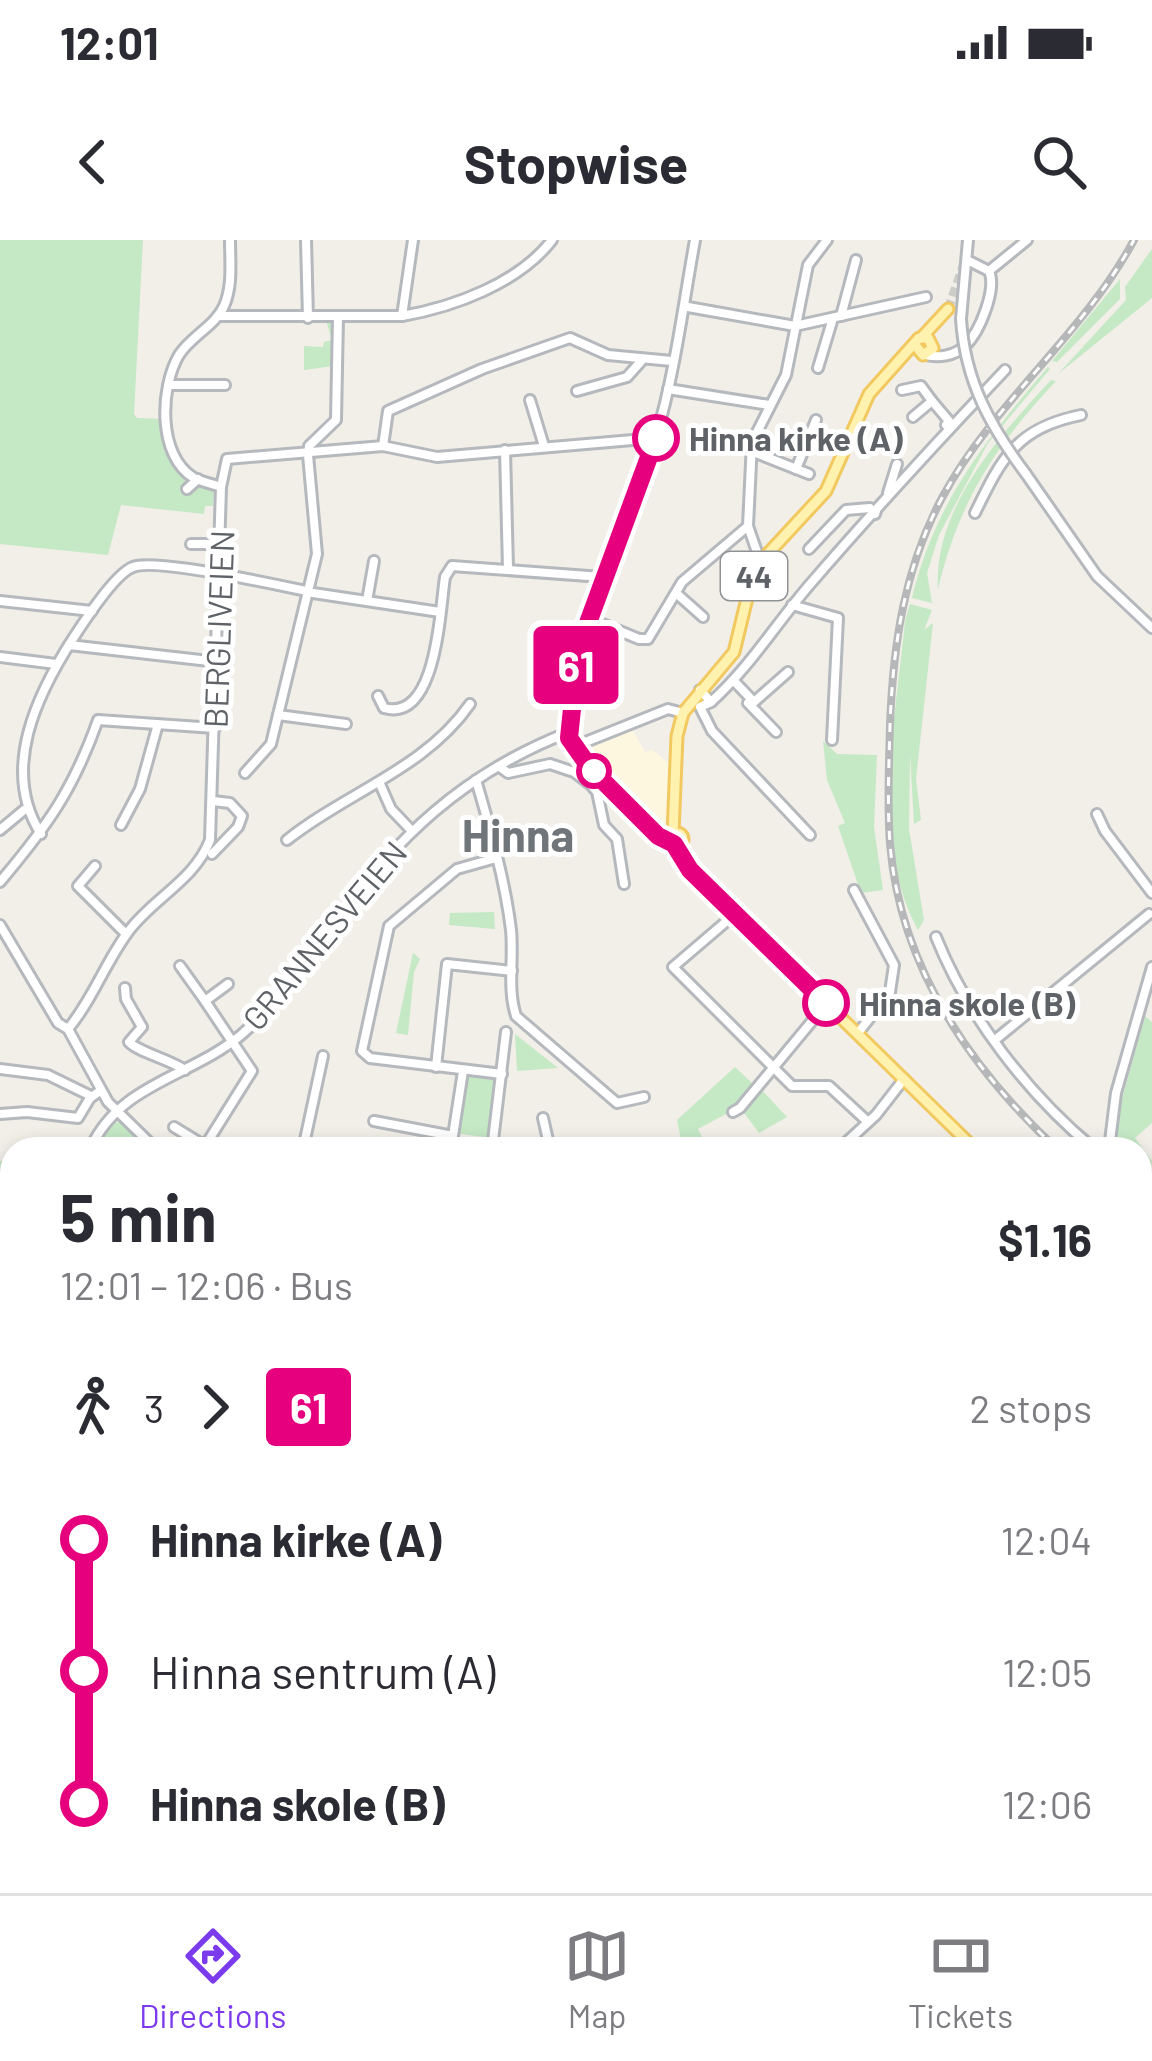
<!DOCTYPE html>
<html lang="en">
<head>
<meta charset="utf-8">
<style>
  :root { --surface:#fff; --page:#f7f7f7; --text:#2b2b33; --muted:#7c7c81; --line:#e1e1e2; --accent:#7c3aed }
  body { margin:0; font-family:Barlow,sans-serif; background:var(--page); color:var(--text); height:100vh; display:flex; flex-direction:column; font-size:45px; white-space:nowrap }
  * { box-sizing:border-box; margin:0 }
  p { font-size:39px; color:var(--muted) }
  .icon { flex:none; width:66px; height:66px; fill:none; stroke:currentColor; stroke-width:2; stroke-linecap:round; stroke-linejoin:round }
  .map { position:relative; flex:1; overflow:hidden }
  .sheet { position:absolute; left:0px; top:897px; width:1152px; height:756px; display:flex; flex-direction:column; background:var(--surface); border-radius:36px 36px 0 0; box-shadow:0 6px 18px #0003 }
  .sheet>* { flex:none }
  .badge { padding:0 24px; border-radius:9px; font-size:42px; line-height:78px }
  .map>.badge { position:absolute; translate:-50% -50%; box-shadow:0 0 0 6px #fff }
  .legs { display:flex; align-items:center; gap:18px; height:132px; padding:0 60px; font-size:39px }
  .legs p { margin-inline-start:auto }
  .headline { display:flex; align-items:center; justify-content:space-between; height:204px; padding:0 60px }
  h1 { font-size:66px; font-weight:700; line-height:90px }
  ul { padding:0 60px; list-style:none }
  li { display:flex; align-items:center; gap:42px; height:132px; font-size:45px }
  li i { display:grid; place-items:center; width:18px; height:100%; margin:0 15px; background:currentColor }
  li i::after { content:''; width:30px; height:30px; margin:-15px; border:9px solid; border-radius:50%; background:var(--surface) }
  li p { margin-inline-start:auto }
  li:first-child i { background:linear-gradient(#0000 50%,currentColor 0) }
  li:last-child i { background:linear-gradient(currentColor 50%,#0000 0) }
  .status { display:flex; justify-content:space-between; align-items:center; height:84px; padding:0 60px; background:var(--surface); direction:ltr }
  .status svg { height:33px; fill:currentColor }
  header { display:flex; justify-content:space-between; align-items:center; height:156px; padding:0 60px; background:var(--surface); font-size:54px; font-weight:700 }
  .tab-bar { display:flex; justify-content:space-around; align-items:center; height:168px; border-top:3px solid var(--line); background:var(--surface); font-size:33px; color:var(--muted) }
  .tab-bar a { display:grid; justify-items:center; gap:6px }
  .tab-bar .current { color:var(--accent) }
  .map>svg:first-child { display:block }
  .commercial { fill:#fef7e0 }
  .green { fill:#c5e8c5 }
  .lines { fill:none; stroke-linecap:round; stroke-linejoin:round }
  .major-tunnel { stroke:#ccccc8; stroke-width:9; stroke-dasharray:9 4.5; stroke-linecap:butt }
  .minor-casing { stroke:#b5b8bc; stroke-width:14 }
  .major-casing { stroke:#f2c960; stroke-width:15 }
  .minor { stroke:#fff; stroke-width:8 }
  .major { stroke:#fff2af; stroke-width:9 }
  .rail-casing { stroke:#b6b7b8; stroke-width:8 }
  .rail { stroke:#fff; stroke-width:3; stroke-dasharray:9; stroke-linecap:butt }
  .minor-bridge-casing { stroke:#b5b8bc; stroke-width:14; stroke-linecap:butt }
  .minor-bridge { stroke:#fff; stroke-width:8 }
  .line-1-casing { stroke:#fff; stroke-width:27 }
  .line-1 { stroke:#e6007e; stroke-width:18 }
  .stop-1-dot { fill:#fff; stroke:#e6007e; stroke-width:6 }
  .labels { text-anchor:middle; dominant-baseline:central; stroke-width:10; stroke-linejoin:round; paint-order:stroke }
  .shield { fill:#fff; stroke:#8f9295; stroke-width:3 }
  .shield-label { font-size:30px; font-weight:bold; fill:#5f6368 }
  .stop-label { font-size:33px; font-weight:bold; fill:#5f6368; stroke:#fff; text-anchor:start }
  .street-label { font-size:33px; fill:#5f6368; stroke:#fff }
  .district-label { font-size:45px; font-weight:bold; fill:#70757a; stroke:#fff }
</style>
</head>
<body>
<div class="status"><b>12:01</b><svg viewBox="0 0 49 12"><path d="M0 12V9h3v3zM5 12V6h3v6zM10 12V3h3v9zM15 12V0h3v12zM26 1h20v11H26zM47 4h2v5h-2z"/></svg></div>
<header><svg class="icon" aria-label="back" viewBox="0 0 24 24"><path d="M15 5l-7 7 7 7"/></svg>Stopwise<svg class="icon" aria-label="search" viewBox="0 0 24 24"><circle cx="10" cy="10" r="6"/><path d="M15 15l6 6"/></svg></header>
<div class="map">
<svg width="1152" height="1653" viewBox="0 0 1152 1653">
  <rect width="100%" height="100%" fill="#f1efe8"/>
  <!-- commercial -->
  <polygon class="commercial" points="632,489 645,512 652,510 671,525 672,574 671,587 665,590 584,509"/>
  <!-- green -->
  <g class="green">
    <path d="M0,0H143L134,174L137,178L162,179C175,216 174,236 214,249L213,266H205L204,274L121,265L108,315L0,304Z"/>
    <polygon points="1152,9 1152,58 1058,134 1126,60 1125,47"/>
    <polygon points="1120,39 1120,59 1057,122 1052,121"/>
    <polygon points="326,80 335,80 334,126 304,130 304,106 323,107 324,102 332,100"/>
    <path d="M1048,127L1050,129L988,203L939,295L927,333L932,363L912,358C935,262 985,201 1048,127Z"/>
    <path d="M1051,140L1056,141C995,206 959,261 938,349C933,269 1000,195 1051,140Z"/>
    <path d="M910,364L932,370L924,390L933,383L916,539L921,580L914,584L910,514L909,589L924,680L918,690C869,600 896,479 905,381Z"/>
    <polygon points="823,501 837,514 877,515 874,587 883,650 861,653 838,586 845,583 827,540"/>
    <polygon points="494,672 495,689 449,685 450,673"/>
    <polygon points="413,713 420,719 414,732 408,795 396,793"/>
    <polygon points="1145,776 1152,782 1152,883 1135,898 1152,921 1150,937 1140,929 1140,909 1116,909 1118,873"/>
    <polygon points="515,794 558,828 517,831"/>
    <polygon points="735,827 755,846 737,868 698,889 708,909 683,909 677,880"/>
    <polygon points="469,834 497,838 490,898 455,893 464,839"/>
    <polygon points="759,847 787,877 759,893 742,870"/>
    <polygon points="112,881 120,883 148,909 97,909 105,886"/>
    <polygon points="12,920 12,1066 0,1064 0,921"/>
  </g>
  <g class="lines">
    <!-- major-tunnel -->
    <polyline class="major-tunnel" points="948,69 964,24"/>
    <defs>
      <g id="minor">
        <polyline points="306,0 308,78"/>
        <polyline points="967,20 989,31"/>
        <polyline points="989,31 1027,0"/>
        <polyline points="688,67 795,86 926,57"/>
        <path d="M219,76H402C454,67 519,43 552,0"/>
        <polyline points="402,76 413,0"/>
        <polyline points="841,76 856,20"/>
        <polyline points="961,79 968,0"/>
        <path d="M926,115C939,118 954,116 965,106C980,92 997,49 989,31"/>
        <polyline points="818,128 833,78"/>
        <polyline points="169,145 225,145"/>
        <polyline points="668,149 769,165"/>
        <polyline points="902,150 921,146 932,161 913,177"/>
        <polyline points="577,151 627,137 643,119"/>
        <polyline points="530,160 544,206"/>
        <polyline points="932,161 949,181 946,185"/>
        <polyline points="383,206 388,171 482,129 570,98 608,115 672,121"/>
        <polyline points="505,210 508,328"/>
        <polyline points="751,211 809,234"/>
        <polyline points="796,229 816,180"/>
        <polyline points="1026,234 1097,336 1152,388"/>
        <path d="M221,247C213,244 202,242 194,238C157,216 160,147 179,115C191,96 215,86 224,66C233,46 230,22 230,0"/>
        <polyline points="187,249 198,239"/>
        <polyline points="888,253 897,224"/>
        <path d="M975,273C1002,217 1017,188 1081,175"/>
        <polyline points="191,304 221,304"/>
        <polyline points="809,309 846,270 870,268 875,274 876,271"/>
        <polyline points="757,312 748,286 752,202 786,135 808,25 827,0"/>
        <polyline points="313,353 440,372"/>
        <polyline points="676,353 703,377"/>
        <polyline points="0,361 92,371"/>
        <polyline points="367,361 374,321"/>
        <polyline points="792,365 838,378 832,500"/>
        <polyline points="588,378 639,399 648,399 682,342 748,286"/>
        <polyline points="69,405 218,422"/>
        <polyline points="0,417 56,424"/>
        <polyline points="734,441 754,462 788,432"/>
        <path d="M700,450L711,462C751,426 777,382 812,342C874,270 939,200 1005,130"/>
        <path d="M378,456L384,468C437,483 440,369 445,337L452,326L602,337"/>
        <polyline points="711,462 700,467 712,491 810,595"/>
        <polyline points="748,463 776,492"/>
        <polyline points="278,475 346,484"/>
        <polyline points="573,507 668,469 683,473"/>
        <polyline points="500,527 508,533 550,524 574,532 591,545 597,552 604,585 617,599 624,644"/>
        <polyline points="245,533 271,504 317,314 308,215 309,206 336,180 338,77"/>
        <path d="M476,540C490,588 505,640 511,690C514,719 507,748 516,776L617,863L644,857"/>
        <polyline points="380,544 391,569 412,591"/>
        <polyline points="1097,574 1105,591 1152,653"/>
        <polyline points="121,585 140,549 158,484"/>
        <polyline points="0,590 24,570"/>
        <path d="M41,594C0,530 37,454 74,397C85,380 116,333 133,327C154,318 278,345 306,351"/>
        <path d="M287,600C347,552 425,529 470,464"/>
        <path d="M673,603L658,596C635,562 587,540 571,502C546,444 637,261 656,197C675,133 683,66 695,0"/>
        <polyline points="212,614 238,587 242,576 230,563 213,561"/>
        <polyline points="496,618 457,629 389,686 362,811 370,818 502,834"/>
        <polyline points="95,626 78,646 126,694"/>
        <path d="M0,642C48,585 73,550 98,480L215,488"/>
        <polyline points="854,650 894,725 890,752 858,793"/>
        <polyline points="735,674 673,727 792,846 829,846 868,882"/>
        <polyline points="0,685 58,783 68,789 108,862 156,909"/>
        <path d="M936,697C968,777 1028,854 1094,909"/>
        <polyline points="180,726 205,761"/>
        <path d="M125,748L126,759L142,787L129,802C138,812 169,819 185,830"/>
        <path d="M68,789C93,759 105,723 128,692C153,658 194,641 210,600L221,247L227,219L383,206L437,217L656,198"/>
        <polyline points="995,800 1149,674"/>
        <polyline points="436,827 447,724 512,731"/>
        <polyline points="0,829 48,835 91,856"/>
        <polyline points="733,872 740,868 827,763"/>
        <polyline points="0,874 27,872 78,878 90,858 100,851"/>
        <polyline points="543,878 550,909"/>
        <polyline points="374,881 453,896 463,831"/>
        <polyline points="174,887 210,909"/>
        <polyline points="205,906 252,831 205,761 228,744"/>
        <path d="M90,909C120,843 189,838 241,795C276,765 302,724 329,688C397,598 461,534 569,492"/>
        <polyline points="303,909 323,816"/>
        <polyline points="492,909 506,792"/>
        <polyline points="839,909 876,875 904,839"/>
        <polyline points="1109,909 1116,853 1152,727"/>
        <polyline points="1140,945 1152,954"/>
        <polyline points="0,1117 12,1111"/>
        <polyline points="0,1189 12,1191"/>
        <polyline points="1140,1313 1152,1323"/>
        <polyline points="1140,1346 1152,1356"/>
        <polyline points="1017,1641 1029,1653"/>
        <polyline points="826,1653 833,1641"/>
        <polyline points="1124,1653 1129,1641"/>
      </g>
      <g id="major">
        <polyline points="923,96 948,69"/>
        <circle cx="677" cy="599" r="6"/>
        <polyline points="673,594 677,496 683,473 734,412 750,346 764,318 826,251 869,154 919,98 928,98 933,108 923,115 915,105"/>
        <polyline points="674,604 690,630 975,909"/>
        <polyline points="1140,1077 1152,1091"/>
        <polyline points="0,1159 12,1164"/>
        <polyline points="1140,1272 1152,1275"/>
        <polyline points="1140,1283 1152,1285"/>
        <polyline points="399,1653 408,1641"/>
      </g>
    </defs>
    <!-- minor casing -->
    <use href="#minor" class="minor-casing"/>
    <!-- major casing -->
    <use href="#major" class="major-casing"/>
    <!-- minor -->
    <use href="#minor" class="minor"/>
    <!-- major -->
    <use href="#major" class="major"/>
    <defs>
      <g id="rail">
        <path d="M1057,909C969,827 900,726 890,604C887,564 889,525 890,485C893,405 904,328 943,256C994,162 1083,95 1134,0"/>
        <polyline points="1140,977 1152,986"/>
      </g>
    </defs>
    <!-- rail casing -->
    <use href="#rail" class="rail-casing"/>
    <!-- rail -->
    <use href="#rail" class="rail"/>
    <defs>
      <path id="minor-bridge" d="M961,79C965,141 990,186 1026,234"/>
    </defs>
    <!-- minor-bridge casing -->
    <use href="#minor-bridge" class="minor-bridge-casing"/>
    <!-- minor-bridge -->
    <use href="#minor-bridge" class="minor-bridge"/>
  </g>
  <g class="lines">
    <defs>
      <polyline id="line-1" points="656,198 578,410 569,498 590,528 658,596 674,604 690,630 826,763"/>
    </defs>
    <!-- line-1 casing -->
    <use href="#line-1" class="line-1-casing"/>
    <!-- line-1 -->
    <use href="#line-1" class="line-1"/>
  </g>
  <!-- markers -->
  <g class="stop-1-dot">
    <circle cx="656" cy="198" r="21"/>
    <circle cx="594" cy="531" r="15"/>
    <circle cx="826" cy="763" r="21"/>
  </g>
  <g class="labels">
    <!-- shield labels -->
    <rect class="shield" x="721" y="312" width="66" height="48" rx="9"/>
    <g class="shield-label">
      <text x="754" y="336">44</text>
    </g>
    <!-- stop labels -->
    <g class="stop-label">
      <text x="689" y="198">Hinna kirke (A)</text>
      <text x="859" y="763">Hinna skole (B)</text>
    </g>
    <!-- street labels -->
    <g class="street-label">
      <text transform="translate(218 389) rotate(-88)">BERGLIVEIEN</text>
      <text transform="translate(324 695) rotate(-50)">GRANNESVEIEN</text>
    </g>
    <!-- district labels -->
    <g class="district-label">
      <text x="518" y="594">Hinna</text>
    </g>
  </g>
</svg>
<b class="badge" style="left:576px;top:425px;background:#e6007e;color:#fff">61</b>
<section class="sheet">
<div class="headline"><div><h1>5 min</h1><p>12:01 – 12:06 · Bus</p></div><b>$1.16</b></div>
<div class="legs"><svg class="icon" aria-label="walk" viewBox="0 0 24 24"><circle cx="13" cy="4" r="2"/><path d="M13 8l-2 6 4 7M11 14l-3 7M7 12l3-4h3l4 4"/></svg>3<svg class="icon" aria-label="forward" viewBox="0 0 24 24"><path d="M9 5l7 7-7 7"/></svg><b class="badge" style="background:#e6007e;color:#fff">61</b><p>2 stops</p></div>
<ul>
<li><i style="color:#e6007e"></i><b>Hinna kirke (A)</b><p>12:04</p></li>
<li><i style="color:#e6007e"></i><span>Hinna sentrum (A)</span><p>12:05</p></li>
<li><i style="color:#e6007e"></i><b>Hinna skole (B)</b><p>12:06</p></li>
</ul>
</section>
</div>
<nav class="tab-bar">
<a class="current"><svg class="icon" aria-label="directions" viewBox="0 0 24 24"><path d="M12 3l9 9-9 9-9-9zM9 14v-3h6M13 9l2 2-2 2"/></svg>Directions</a>
<a><svg class="icon" aria-label="map" viewBox="0 0 24 24"><path d="M3 6l6-2 6 2 6-2v14l-6 2-6-2-6 2zM9 4v14M15 6v14"/></svg>Map</a>
<a><svg class="icon" aria-label="tickets" viewBox="0 0 24 24"><path d="M3 7h18v10H3zM15 7v10"/></svg>Tickets</a>
</nav>
</body>
</html>
